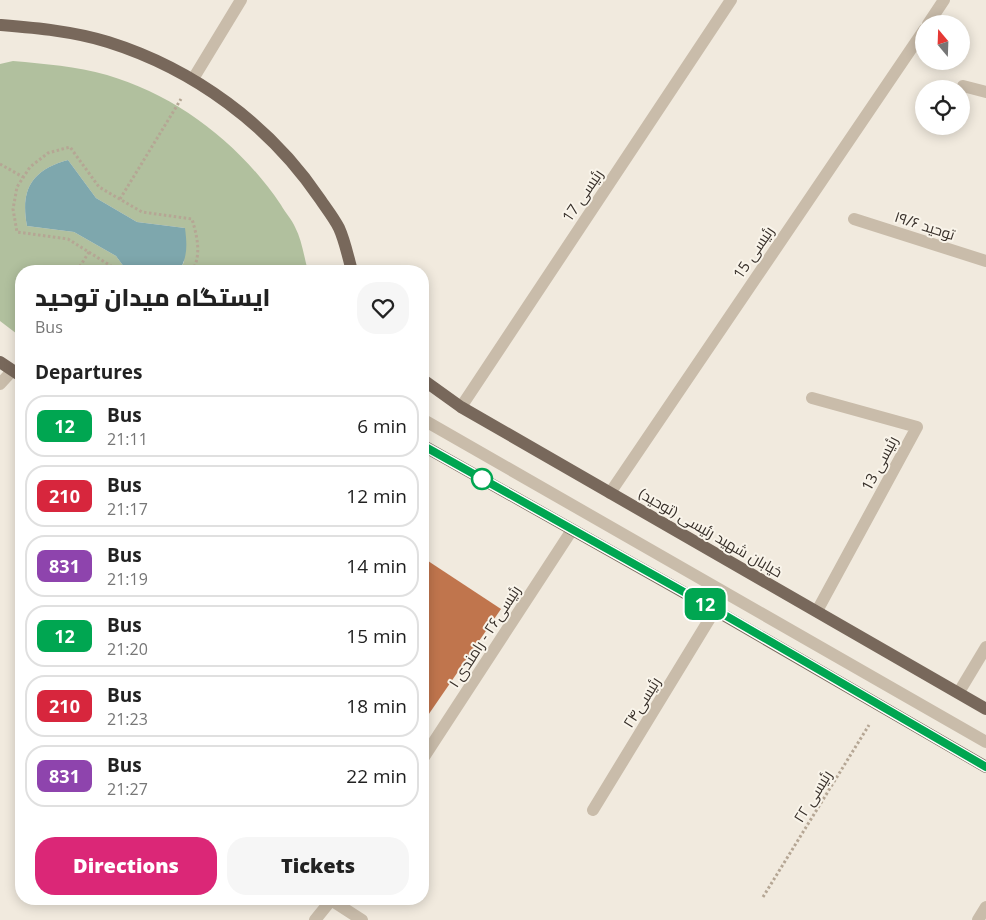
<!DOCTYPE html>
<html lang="en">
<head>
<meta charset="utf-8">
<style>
  :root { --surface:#fff; --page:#f6f6f6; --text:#222; --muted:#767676; --line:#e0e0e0; --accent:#db2777 }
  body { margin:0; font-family:"Open Sans",Cairo,sans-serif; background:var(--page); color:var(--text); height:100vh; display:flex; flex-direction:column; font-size:19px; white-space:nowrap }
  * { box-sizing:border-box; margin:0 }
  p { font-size:16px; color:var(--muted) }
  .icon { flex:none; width:28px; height:28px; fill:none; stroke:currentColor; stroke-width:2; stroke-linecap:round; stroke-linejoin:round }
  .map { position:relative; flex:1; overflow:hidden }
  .drawer { position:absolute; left:15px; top:265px; width:414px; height:640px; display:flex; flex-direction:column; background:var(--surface); border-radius:20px; box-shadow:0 2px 12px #0003 }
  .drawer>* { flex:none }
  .badge { padding:0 10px; border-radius:8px; font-size:18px; line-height:32px }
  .needle { width:32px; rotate:341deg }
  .tools { position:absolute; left:915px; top:15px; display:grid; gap:10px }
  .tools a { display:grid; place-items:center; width:55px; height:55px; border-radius:50%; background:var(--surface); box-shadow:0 2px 12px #0003; font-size:25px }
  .map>.badge { position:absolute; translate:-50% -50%; box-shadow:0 0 0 2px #fff }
  h2 { padding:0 20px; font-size:19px; line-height:45px }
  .round { display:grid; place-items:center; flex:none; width:52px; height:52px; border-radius:20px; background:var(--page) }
  .summary { display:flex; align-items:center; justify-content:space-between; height:85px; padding:0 20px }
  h1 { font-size:24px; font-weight:800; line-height:38px }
  .button { display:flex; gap:10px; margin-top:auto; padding:10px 20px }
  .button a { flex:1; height:58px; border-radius:20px; background:var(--accent); color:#fff; font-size:20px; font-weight:800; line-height:58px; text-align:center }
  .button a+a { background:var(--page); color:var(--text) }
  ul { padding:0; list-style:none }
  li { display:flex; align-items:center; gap:15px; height:62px; margin:0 10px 8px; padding:0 10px; border:2px solid var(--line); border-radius:20px }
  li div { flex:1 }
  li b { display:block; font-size:19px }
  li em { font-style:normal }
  li .badge { min-width:55px; font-weight:700; text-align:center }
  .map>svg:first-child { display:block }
  .green { fill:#b1c09e }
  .water { fill:#7ea7ad }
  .building { fill:#c0754d }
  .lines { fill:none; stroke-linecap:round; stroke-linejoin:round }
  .path { stroke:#b5a694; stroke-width:3; stroke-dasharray:2.5 2.5; stroke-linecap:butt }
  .minor { stroke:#c9bcaa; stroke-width:12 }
  .major { stroke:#78685b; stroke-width:12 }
  .line-casing { stroke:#fff; stroke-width:11 }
  .line { stroke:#00a651; stroke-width:8 }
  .stop-dot { fill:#fff; stroke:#00a651; stroke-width:2.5 }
  .labels { text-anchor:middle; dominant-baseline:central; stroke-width:4; stroke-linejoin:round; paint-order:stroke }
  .street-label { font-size:15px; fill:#372f29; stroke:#f9f4ea }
</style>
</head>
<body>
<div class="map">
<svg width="986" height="920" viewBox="0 0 986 920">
  <rect width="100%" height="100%" fill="#f1eade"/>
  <!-- green -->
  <path class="green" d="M13,61C45,64 76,66 107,75C178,96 240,144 281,205C285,212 292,220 295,227C302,240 304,257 308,271H179L184,262L185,228L137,222L96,198L68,160C32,170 20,189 27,226L74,232L116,256L127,271H21V337L0,321V64Z"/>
  <!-- water -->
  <path class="water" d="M68,160L96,198L137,222L185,228C187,244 188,257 179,271H127L116,256L74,232L27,226C20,189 32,170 68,160Z"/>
  <!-- building -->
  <polygon class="building" points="422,557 501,609 422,724"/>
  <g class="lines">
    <!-- path -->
    <g class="path">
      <polyline points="0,164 23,177"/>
      <polyline points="120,199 181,99"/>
      <polyline points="77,271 89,252"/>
      <path d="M115,271L111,266L68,239L17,232L13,209L17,187L30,167L48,153L70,147L99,187L142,212L192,219C197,236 202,255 192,271"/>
      <polyline points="763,897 869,725"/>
    </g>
    <!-- minor -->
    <g class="minor">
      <polyline points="928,24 944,0"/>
      <polyline points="193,79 241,0"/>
      <polyline points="963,86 986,92"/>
      <polyline points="854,219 986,261"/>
      <polyline points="0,384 12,371"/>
      <polyline points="812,398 917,427 817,611"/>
      <polyline points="461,407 731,0"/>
      <polyline points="422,419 986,742"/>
      <polyline points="610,493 924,30"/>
      <polyline points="959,692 986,647"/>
      <polyline points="422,760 572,530"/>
      <polyline points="593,810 715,610"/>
      <polyline points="331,900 362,920"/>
      <polyline points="315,920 332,899"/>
      <polyline points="978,920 986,907"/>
    </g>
    <!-- major -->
    <g class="major">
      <path d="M0,25C36,28 73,31 108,42C194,69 270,125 320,199C326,208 334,218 339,228C345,241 348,257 352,271"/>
      <polyline points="0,362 21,376"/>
      <polyline points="422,379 461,407 986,709"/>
      <polyline points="422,445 715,610 986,767"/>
    </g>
  </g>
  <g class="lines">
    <defs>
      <polyline id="line" points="422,445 716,610 986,767"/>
    </defs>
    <!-- line casing -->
    <use href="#line" class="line-casing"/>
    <!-- line -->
    <use href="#line" class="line"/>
  </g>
  <!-- markers -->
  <circle class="stop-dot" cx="482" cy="479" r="10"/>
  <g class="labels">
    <!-- street labels -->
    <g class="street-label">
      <text transform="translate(582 195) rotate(-56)">رئیسی 17</text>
      <text transform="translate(925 225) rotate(18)">توحید ۱۹/۶</text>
      <text transform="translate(753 252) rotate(-56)">رئیسی 15</text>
      <text transform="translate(879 463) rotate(-62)">رئیسی 13</text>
      <text transform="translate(711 532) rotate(30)">خیابان شهید رئیسی (توحید)</text>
      <text transform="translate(484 636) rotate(-57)">رئیسی۲۶ - رامندی ۱</text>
      <text transform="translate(641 702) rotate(-58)">رئیسی۲۴</text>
      <text transform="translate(812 796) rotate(-58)">رئیسی ۲۲</text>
    </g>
  </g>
</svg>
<div class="tools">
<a><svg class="needle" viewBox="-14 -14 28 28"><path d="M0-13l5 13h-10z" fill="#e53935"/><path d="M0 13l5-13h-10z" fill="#767676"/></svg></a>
<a><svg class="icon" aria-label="locate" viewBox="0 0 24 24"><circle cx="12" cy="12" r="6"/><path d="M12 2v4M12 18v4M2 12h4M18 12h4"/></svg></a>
</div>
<b class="badge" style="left:705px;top:604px;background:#00a651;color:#fff">12</b>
<section class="drawer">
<div class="summary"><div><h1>ایستگاه میدان توحید</h1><p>Bus</p></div><a class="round"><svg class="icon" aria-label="heart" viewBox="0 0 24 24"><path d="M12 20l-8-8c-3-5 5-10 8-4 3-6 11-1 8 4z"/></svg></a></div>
<h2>Departures</h2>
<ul>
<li><span class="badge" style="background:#00a651;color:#fff">12</span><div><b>Bus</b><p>21:11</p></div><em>6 min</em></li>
<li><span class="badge" style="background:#d7263d;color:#fff">210</span><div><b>Bus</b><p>21:17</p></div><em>12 min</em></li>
<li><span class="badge" style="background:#8e44ad;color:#fff">831</span><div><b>Bus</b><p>21:19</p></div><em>14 min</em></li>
<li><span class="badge" style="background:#00a651;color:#fff">12</span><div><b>Bus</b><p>21:20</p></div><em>15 min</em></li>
<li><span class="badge" style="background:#d7263d;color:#fff">210</span><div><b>Bus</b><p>21:23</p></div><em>18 min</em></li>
<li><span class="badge" style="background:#8e44ad;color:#fff">831</span><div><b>Bus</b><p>21:27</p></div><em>22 min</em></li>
</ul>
<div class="button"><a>Directions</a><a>Tickets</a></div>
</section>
</div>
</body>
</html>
